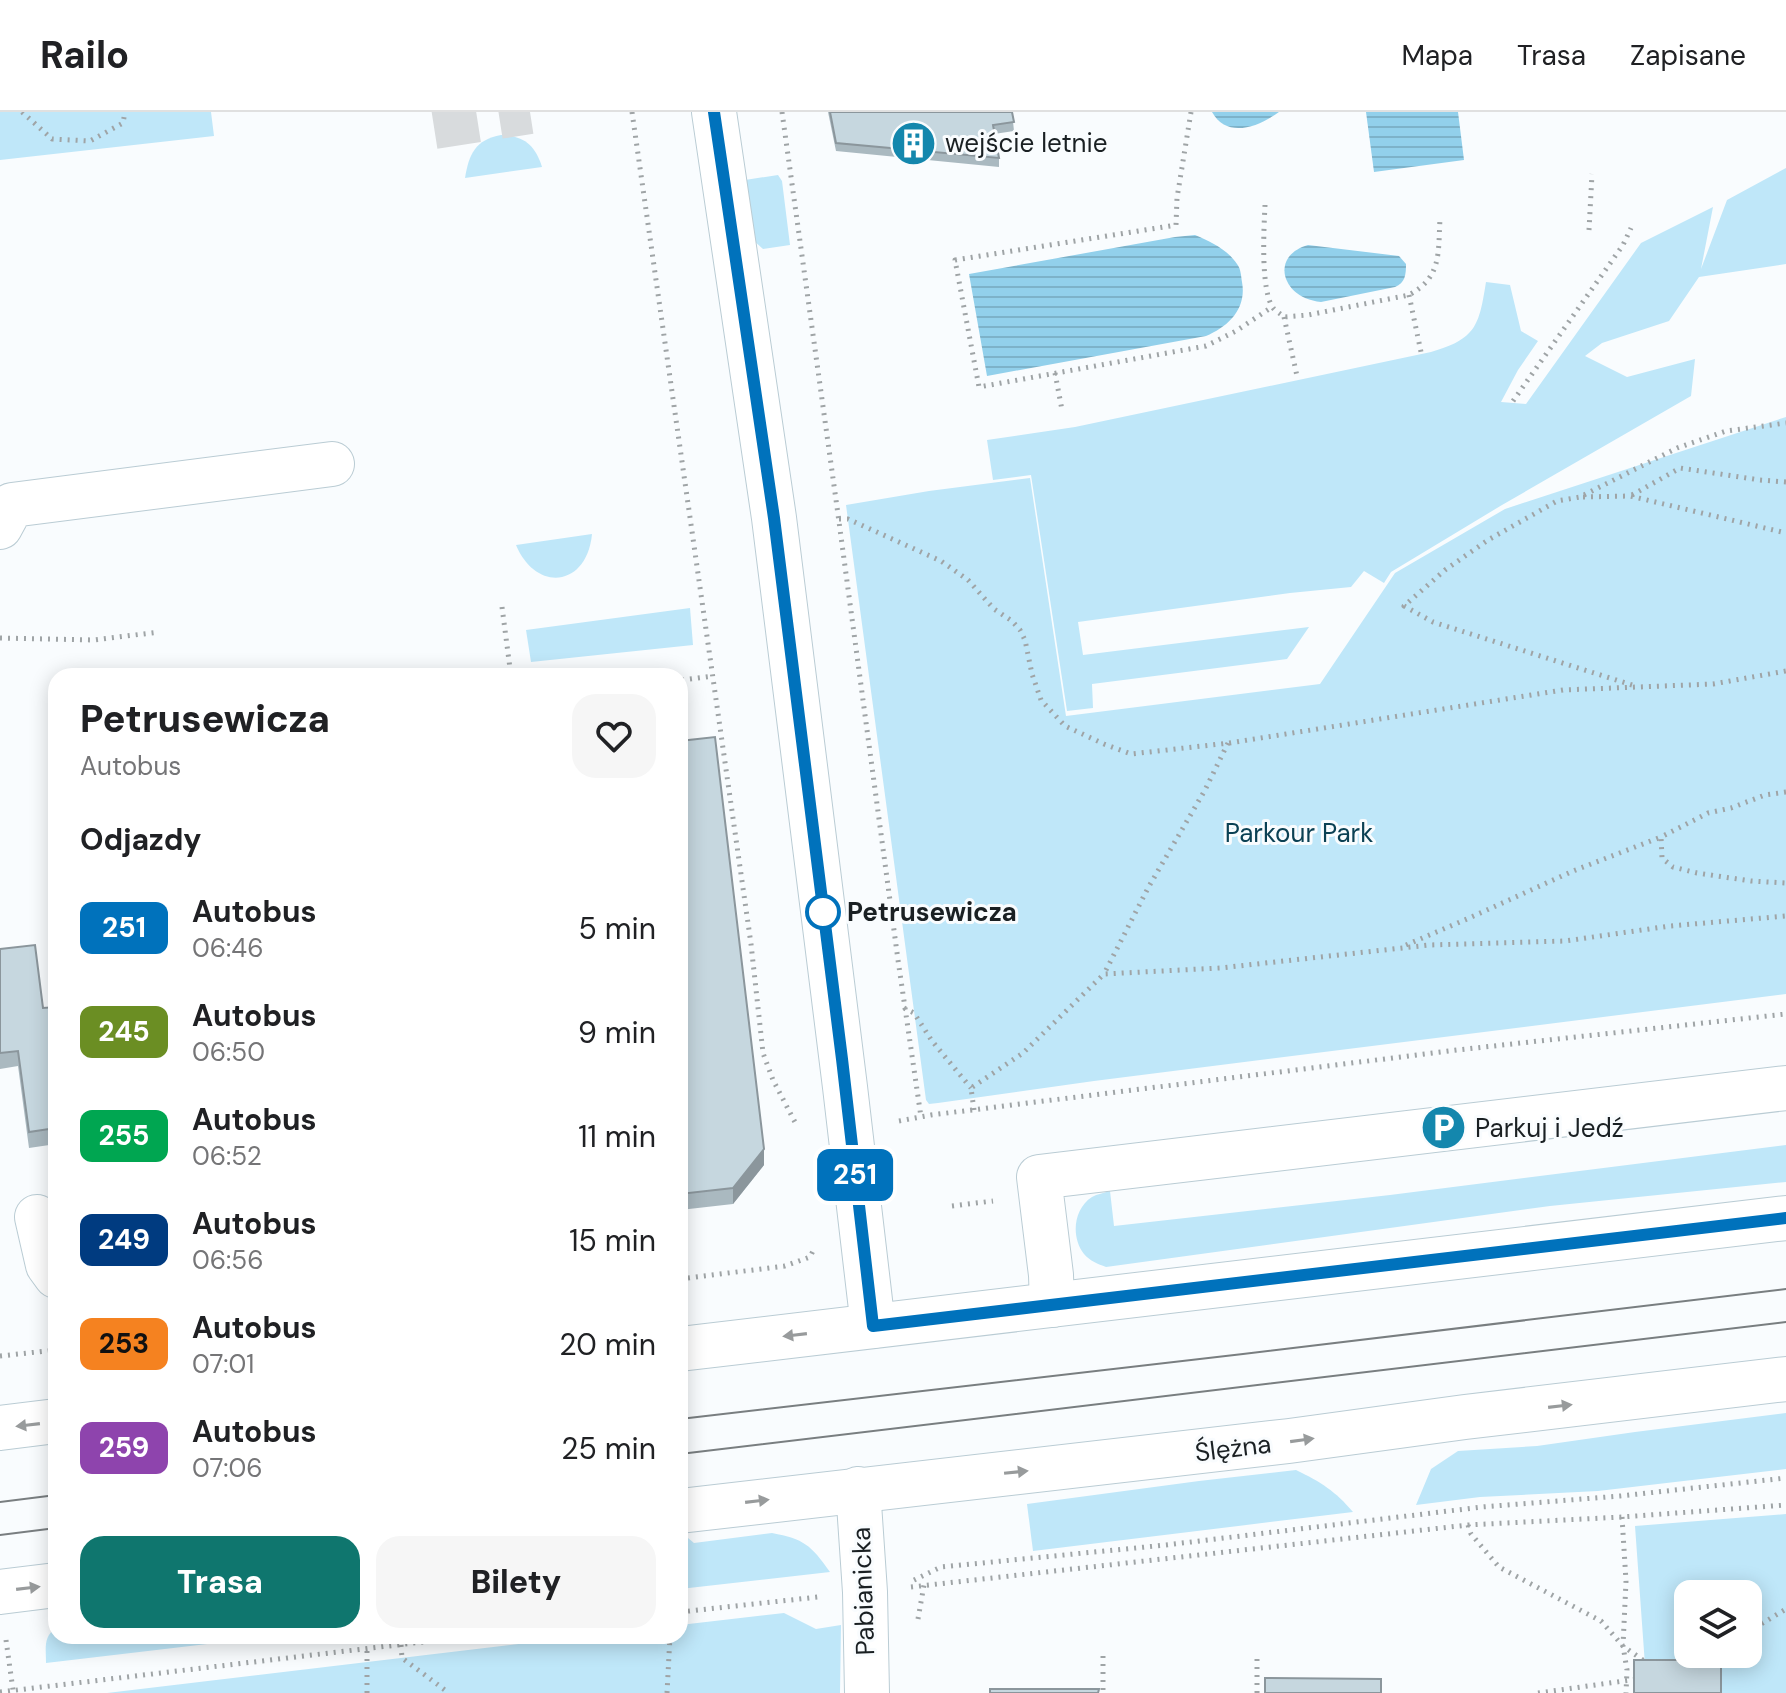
<!DOCTYPE html>
<html lang="pl">
<head>
<meta charset="utf-8">
<style>
  :root { --surface:#fff; --page:#f6f6f6; --text:#202124; --muted:#757577; --line:#e0e0e0; --accent:#0f766e }
  body { margin:0; font-family:"DM Sans",sans-serif; background:var(--page); color:var(--text); height:100vh; display:flex; flex-direction:column; font-size:30px; white-space:nowrap }
  * { box-sizing:border-box; margin:0 }
  p { font-size:26px; color:var(--muted) }
  .icon { flex:none; width:44px; height:44px; fill:none; stroke:currentColor; stroke-width:2; stroke-linecap:round; stroke-linejoin:round }
  .map { position:relative; flex:1; overflow:hidden }
  .side { position:absolute; left:48px; top:556px; width:640px; height:976px; display:flex; flex-direction:column; background:var(--surface); border-radius:24px; box-shadow:0 4px 20px #0003 }
  .side>* { flex:none }
  .badge { padding:0 16px; border-radius:12px; font-size:28px; line-height:52px }
  .controls { position:absolute; left:1674px; top:1468px; display:grid; gap:16px }
  .controls a { display:grid; place-items:center; width:88px; height:88px; border-radius:16px; background:var(--surface); box-shadow:0 4px 20px #0003; font-size:40px }
  .map>.badge { position:absolute; translate:-50% -50%; box-shadow:0 0 0 4px #fff }
  h2 { padding:0 32px; font-size:30px; line-height:72px }
  .round { display:grid; place-items:center; flex:none; width:84px; height:84px; border-radius:24px; background:var(--page) }
  .summary { display:flex; align-items:center; justify-content:space-between; height:136px; padding:0 32px }
  h1 { font-size:38px; font-weight:800; line-height:60px }
  .cta { display:flex; gap:16px; margin-top:auto; padding:16px 32px }
  .cta a { flex:1; height:92px; border-radius:24px; background:var(--accent); color:#fff; font-size:32px; font-weight:800; line-height:92px; text-align:center }
  .cta a+a { background:var(--page); color:var(--text) }
  ul { padding:0; list-style:none }
  li { display:flex; align-items:center; gap:24px; height:104px; padding:0 32px }
  li div { flex:1 }
  li b { display:block; font-size:30px }
  li em { font-style:normal }
  li .badge { min-width:88px; font-weight:700; text-align:center }
  header { display:flex; align-items:center; gap:48px; box-sizing:border-box; height:112px; padding:0 40px; background:var(--surface); border-bottom:2px solid var(--line) }
  header strong { font-size:38px }
  nav { display:flex; gap:44px; margin-inline-start:auto; font-size:28px }
  .map>svg:first-child { display:block }
  .green { fill:#bfe7f9; fill-rule:evenodd }
  .water { fill:url(#water-rules) }
  .lines { fill:none; stroke-linecap:round; stroke-linejoin:round }
  .minor-tunnel { stroke:#d8dbdd; stroke-width:44; stroke-dasharray:44 22; stroke-linecap:butt }
  .minor-casing { stroke:#baccd4; stroke-width:46 }
  .major-casing { stroke:#baccd4; stroke-width:46 }
  .path { stroke:#9fa4a6; stroke-width:5; stroke-dasharray:2 6; stroke-linecap:butt }
  .minor { stroke:#fff; stroke-width:44 }
  .major { stroke:#fff; stroke-width:44 }
  .tram { stroke:#797e80; stroke-width:2 }
  .wall { fill:#aab9c0 }
  .shaded-wall { fill:#8b969c }
  .building { fill:#c6d7df; stroke:#8b969c; stroke-width:2 }
  .oneway { fill:#989b9c }
  .line-casing { stroke:#fff; stroke-width:18 }
  .line { stroke:#0072bc; stroke-width:12 }
  .stop-dot { fill:#fff; stroke:#0072bc; stroke-width:4 }
  .labels { text-anchor:middle; dominant-baseline:central; stroke-width:6; stroke-linejoin:round; paint-order:stroke }
  .poi-label { font-size:26px; fill:#1a2023; stroke:#f9fcfe; text-anchor:start }
  .park-label { font-size:26px; fill:#0b4154; stroke:#f9fcfe }
  .stop-label { font-size:26px; font-weight:bold; fill:#1a2023; stroke:#f9fcfe; text-anchor:start }
  .street-label { font-size:26px; fill:#1a2023; stroke:#f9fcfe }
</style>
</head>
<body>
<header>
<strong>Railo</strong>
<nav><a>Mapa</a><a>Trasa</a><a>Zapisane</a></nav>
</header>
<div class="map">
<svg width="1786" height="1581" viewBox="0 0 1786 1581">
  <defs>
    <pattern id="water-rules" width="6" height="5" patternUnits="userSpaceOnUse" patternTransform="scale(2)"><rect width="6" height="5" fill="#92d0eb"/><path d="M0 2.5h6" fill="none" stroke="#7db2c9"/></pattern>
  </defs>
  <rect width="100%" height="100%" fill="#f9fcfe"/>
  <!-- green -->
  <g class="green">
    <polygon points="0,0 211,0 214,24 0,48"/>
    <path d="M501,23C524,24 535,33 542,55L465,66C469,42 475,28 501,23Z"/>
    <path d="M1786,56V152L1699,165L1669,209L1602,231L1585,244L1627,265L1695,247L1691,284L1502,393L1391,460L1384,471L1364,459L1351,475L1290,481L1078,510L1083,543L1309,515L1287,547L1092,572L1093,596L1067,599L1031,363L993,368L987,328L1075,315L1431,240C1476,227 1479,214 1486,170L1510,173L1521,219L1538,229L1518,258L1501,290L1526,292L1641,131L1713,95L1701,157L1727,88Z"/>
    <polygon points="778,63 782,69 790,133 763,137 753,128 745,68"/>
    <polygon points="1786,305 1786,882 1094,969 938,991 929,992 926,988 846,393 929,379 1030,366 1066,604 1320,572 1395,461 1505,397"/>
    <path d="M592,422C587,475 536,481 516,433Z"/>
    <polygon points="690,496 693,533 531,550 526,518"/>
    <path d="M1786,1033V1070L1550,1094L1106,1155C1098,1152 1090,1149 1084,1142C1071,1126 1073,1097 1092,1085C1097,1082 1104,1081 1110,1079L1114,1114L1390,1083Z"/>
    <polygon points="1786,1301 1786,1357 1598,1379 1480,1385 1416,1393 1431,1357 1458,1339 1537,1334 1635,1320"/>
    <path d="M1296,1358C1321,1370 1335,1379 1353,1400L1033,1439L1027,1392L1199,1369Z"/>
    <path d="M1786,1402V1581H1647L1635,1414ZM1688,1482H1748V1542H1688Z"/>
    <path d="M772,1421C804,1427 811,1433 830,1460L680,1477V1427L688,1426L694,1431Z"/>
    <polygon points="784,1501 816,1517 841,1513 840,1581 107,1581 586,1524 680,1524 680,1513"/>
    <path d="M56,1516V1524H275L46,1551C46,1536 43,1525 56,1516Z"/>
  </g>
  <!-- water -->
  <g class="water">
    <path d="M1212,0H1279C1258,15 1227,27 1212,0Z"/>
    <polygon points="1366,0 1458,0 1464,48 1374,60"/>
    <path d="M1195,123C1211,130 1227,137 1237,152C1241,157 1241,164 1242,170C1247,197 1228,215 1206,224L987,264L969,162L1175,125Z"/>
    <path d="M1308,133L1399,144L1406,152C1406,163 1405,171 1395,175L1321,190C1282,187 1269,144 1308,133Z"/>
  </g>
  <g class="lines">
    <!-- minor-tunnel -->
    <polyline class="minor-tunnel" points="434,15 530,0"/>
    <defs>
      <g id="minor">
        <polyline points="714,0 774,406 845,975 873,1214"/>
        <polyline points="0,415 12,393 332,352"/>
        <polyline points="37,1105 48,1153 56,1164"/>
        <polyline points="1052,1193 1051,1163 1039,1065 1786,976"/>
        <polyline points="858,1377 865,1480 867,1581"/>
      </g>
      <g id="major">
        <polyline points="680,1237 1786,1106"/>
        <polyline points="0,1316 56,1309"/>
        <polyline points="680,1399 1289,1329 1465,1305 1786,1267"/>
        <polyline points="0,1480 56,1473"/>
      </g>
    </defs>
    <!-- minor casing -->
    <use href="#minor" class="minor-casing"/>
    <!-- major casing -->
    <use href="#major" class="major-casing"/>
    <!-- path -->
    <g class="path">
      <polyline points="22,0 52,27 90,29 123,11 125,0"/>
      <polyline points="632,0 751,832 763,941 773,968 797,1014"/>
      <polyline points="782,0 837,395 898,848 921,1005"/>
      <polyline points="1191,0 1177,86 1176,113 955,148 979,275 1206,234 1236,219 1272,195"/>
      <path d="M1265,93C1264,115 1260,181 1274,197C1277,200 1281,202 1284,205L1308,203L1409,183C1442,165 1438,141 1440,107"/>
      <polyline points="1589,118 1592,62"/>
      <polyline points="1409,183 1421,240"/>
      <polyline points="1284,205 1297,264"/>
      <polyline points="1055,261 1062,298"/>
      <polyline points="1513,289 1623,133 1631,116"/>
      <polyline points="1632,383 1680,356 1760,368 1786,370"/>
      <polyline points="1583,385 1630,384 1786,421"/>
      <polyline points="839,407 848,407 941,449 968,468 994,497 1012,509 1020,518 1025,528 1032,562 1041,588 1065,614 1104,632 1131,642 1229,631 1563,578 1713,572 1786,559"/>
      <polyline points="502,495 511,564"/>
      <polyline points="0,526 94,528 159,520"/>
      <polyline points="682,568 713,564"/>
      <polyline points="1632,573 1433,510 1404,494 1445,458 1488,428 1557,389 1580,385 1677,336 1726,319 1786,311"/>
      <polyline points="1228,631 1205,678 1148,776 1104,862 1220,856 1429,833 1565,829 1670,814 1786,804"/>
      <polyline points="1786,680 1765,683 1731,696 1708,701 1661,725 1662,746 1673,755 1697,761 1751,769 1786,771"/>
      <polyline points="1406,833 1467,807 1573,759 1661,725"/>
      <polyline points="904,896 914,901 932,929 971,976"/>
      <polyline points="974,998 971,976 1023,941 1104,862"/>
      <polyline points="899,1009 931,1003 1457,938 1786,902"/>
      <polyline points="952,1094 993,1089"/>
      <polyline points="680,1167 785,1154 810,1145 813,1139"/>
      <polyline points="0,1244 56,1238"/>
      <polyline points="1622,1405 1626,1469 1623,1534 1627,1558 1626,1581"/>
      <polyline points="1468,1413 1471,1422 1499,1455 1601,1509 1623,1534 1647,1551"/>
      <polyline points="914,1468 941,1455 1166,1433 1482,1395 1620,1384 1786,1366"/>
      <polyline points="911,1475 1468,1413 1622,1405 1786,1393"/>
      <polyline points="680,1500 818,1485"/>
      <polyline points="918,1507 924,1473"/>
      <polyline points="1748,1520 1786,1497"/>
      <polyline points="6,1528 13,1578"/>
      <polyline points="401,1533 402,1546 449,1581"/>
      <polyline points="1103,1544 1103,1581"/>
      <polyline points="1693,1551 1709,1542"/>
      <polyline points="0,1580 473,1524"/>
      <polyline points="367,1581 367,1537"/>
      <polyline points="667,1581 670,1524"/>
      <polyline points="1257,1581 1257,1546"/>
      <polyline points="1538,1581 1638,1567"/>
    </g>
    <!-- minor -->
    <use href="#minor" class="minor"/>
    <!-- major -->
    <use href="#major" class="major"/>
    <!-- tram -->
    <g class="tram">
      <polyline points="680,1307 1243,1242 1786,1177"/>
      <polyline points="680,1342 1786,1210"/>
      <polyline points="0,1390 56,1383"/>
      <polyline points="0,1423 56,1416"/>
    </g>
  </g>
  <!-- wall -->
  <g class="wall">
    <polygon points="828,0 1012,0 1014,19 994,22 999,46 999,55 836,39"/>
    <polygon points="680,629 764,1053 733,1092 680,1098"/>
    <polygon points="0,837 43,896 56,895 56,1032 29,1036 18,954 0,957"/>
  </g>
  <!-- shaded-wall -->
  <polygon class="shaded-wall" points="764,1037 764,1053 733,1092 733,1076"/>
  <!-- building -->
  <g class="building">
    <polygon points="830,0 1012,0 1014,10 993,13 999,46 836,31"/>
    <polygon points="715,625 764,1037 733,1076 680,1082 680,629"/>
    <polygon points="35,833 43,896 56,895 56,1016 29,1020 18,939 0,941 0,837"/>
    <rect x="1634" y="1548" width="87" height="33"/>
    <polygon points="1265,1566 1381,1567 1381,1581 1265,1581"/>
    <polygon points="990,1577 1099,1577 1098,1581 990,1581"/>
  </g>
  <!-- one-way arrows -->
  <defs><path id="oneway-solid" d="M-6-.8H1V-3.2L6.5 0L1 3.2V.8H-6Z" transform="scale(2)"/></defs>
  <g class="oneway">
    <use href="#oneway-solid" transform="translate(795 1223) rotate(173)"/>
    <use href="#oneway-solid" transform="translate(1560 1294) rotate(-7)"/>
    <use href="#oneway-solid" transform="translate(28 1313) rotate(173)"/>
    <use href="#oneway-solid" transform="translate(1302 1328) rotate(-8)"/>
    <use href="#oneway-solid" transform="translate(1016 1360) rotate(-6)"/>
    <use href="#oneway-solid" transform="translate(757 1389) rotate(-7)"/>
    <use href="#oneway-solid" transform="translate(28 1476) rotate(-7)"/>
  </g>
  <g class="lines">
    <defs>
      <polyline id="line" points="714,0 774,406 842,947 873,1214 1786,1106"/>
    </defs>
    <!-- line casing -->
    <use href="#line" class="line-casing"/>
    <!-- line -->
    <use href="#line" class="line"/>
  </g>
  <!-- icons -->
  <defs>
    <symbol id="building-disc" viewBox="-11 -11 22 22"><circle r="9.5" fill="#1487ad" stroke="#f9fcfe"/><path d="M-4-6H4V6H1V3H-1V6H-4ZM-2.5-4.3h1.7v1.8h-1.7ZM.8-4.3h1.7v1.8H.8ZM-2.5-1h1.7V.8h-1.7ZM.8-1h1.7V.8H.8Z" fill="#fff"/></symbol>
    <symbol id="parking-disc" viewBox="-11 -11 22 22"><circle r="9.5" fill="#1487ad" stroke="#f9fcfe"/><path d="M-3.5-5.5H1a3.5 3.5 0 0 1 0 7H-1V5.5H-3.5ZM-1-3.4V-.6H.8a1.4 1.4 0 0 0 0-2.8Z" fill="#fff"/></symbol>
  </defs>
  <g fill-rule="evenodd">
    <use href="#building-disc" x="888" y="6" width="51" height="51"/>
    <use href="#parking-disc" x="1418" y="990" width="51" height="51"/>
  </g>
  <!-- markers -->
  <circle class="stop-dot" cx="823" cy="800" r="16"/>
  <g class="labels">
    <!-- poi labels -->
    <g class="poi-label">
      <text x="945" y="31">wejście letnie</text>
      <text x="1475" y="1016">Parkuj i Jedź</text>
    </g>
    <!-- park labels -->
    <g class="park-label">
      <text x="1299" y="721">Parkour Park</text>
    </g>
    <!-- stop labels -->
    <g class="stop-label">
      <text x="847" y="800">Petrusewicza</text>
    </g>
    <!-- street labels -->
    <g class="street-label">
      <text transform="translate(1233 1336) rotate(-7)">Ślężna</text>
      <text transform="translate(863 1479) rotate(-92)">Pabianicka</text>
    </g>
  </g>
</svg>
<div class="controls">
<a><svg class="icon" aria-label="layers" viewBox="0 0 24 24"><path d="M12 4l9 5-9 5-9-5zM3 14l9 5 9-5"/></svg></a>
</div>
<b class="badge" style="left:855px;top:1063px;background:#0072bc;color:#fff">251</b>
<section class="side">
<div class="summary"><div><h1>Petrusewicza</h1><p>Autobus</p></div><a class="round"><svg class="icon" aria-label="heart" viewBox="0 0 24 24"><path d="M12 20l-8-8c-3-5 5-10 8-4 3-6 11-1 8 4z"/></svg></a></div>
<h2>Odjazdy</h2>
<ul>
<li><span class="badge" style="background:#0072bc;color:#fff">251</span><div><b>Autobus</b><p>06:46</p></div><em>5 min</em></li>
<li><span class="badge" style="background:#6b8e23;color:#fff">245</span><div><b>Autobus</b><p>06:50</p></div><em>9 min</em></li>
<li><span class="badge" style="background:#00a651;color:#fff">255</span><div><b>Autobus</b><p>06:52</p></div><em>11 min</em></li>
<li><span class="badge" style="background:#003b80;color:#fff">249</span><div><b>Autobus</b><p>06:56</p></div><em>15 min</em></li>
<li><span class="badge" style="background:#f58220;color:#111">253</span><div><b>Autobus</b><p>07:01</p></div><em>20 min</em></li>
<li><span class="badge" style="background:#8e44ad;color:#fff">259</span><div><b>Autobus</b><p>07:06</p></div><em>25 min</em></li>
</ul>
<div class="cta"><a>Trasa</a><a>Bilety</a></div>
</section>
</div>
</body>
</html>
